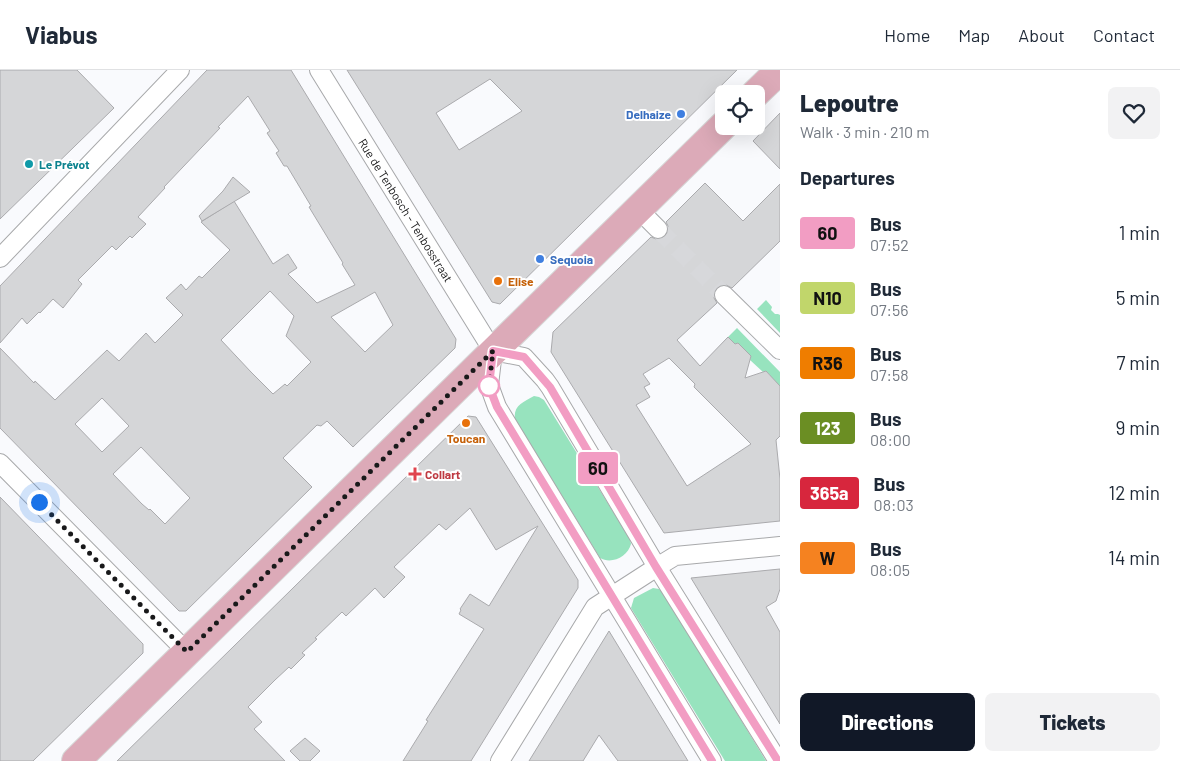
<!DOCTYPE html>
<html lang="en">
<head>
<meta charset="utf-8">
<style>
  :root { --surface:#fff; --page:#f2f2f3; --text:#1f2937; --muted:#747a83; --line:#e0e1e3; --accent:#111827 }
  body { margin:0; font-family:Barlow,sans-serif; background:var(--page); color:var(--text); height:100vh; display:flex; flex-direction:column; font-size:19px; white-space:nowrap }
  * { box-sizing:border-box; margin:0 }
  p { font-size:16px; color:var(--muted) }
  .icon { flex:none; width:28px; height:28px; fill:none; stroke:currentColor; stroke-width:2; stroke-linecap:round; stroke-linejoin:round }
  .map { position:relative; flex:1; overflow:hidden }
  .details { display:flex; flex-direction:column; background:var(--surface); width:400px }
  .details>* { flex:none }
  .badge { padding:0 10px; border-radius:4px; font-size:18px; line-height:32px }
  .tools { position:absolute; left:715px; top:15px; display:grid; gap:10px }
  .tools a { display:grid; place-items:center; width:50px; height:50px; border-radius:8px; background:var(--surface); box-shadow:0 5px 20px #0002; font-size:25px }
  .you { position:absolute; width:25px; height:25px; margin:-12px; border:4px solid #fff; border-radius:50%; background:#1a73e8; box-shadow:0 0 0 8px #1a73e833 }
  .map>.badge { position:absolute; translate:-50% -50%; box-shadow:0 0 0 2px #fff }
  h2 { padding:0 20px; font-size:19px; line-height:45px }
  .round { display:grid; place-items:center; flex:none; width:52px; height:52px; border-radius:8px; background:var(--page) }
  .headline { display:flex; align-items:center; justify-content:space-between; height:85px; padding:0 20px }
  h1 { font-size:24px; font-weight:800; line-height:38px }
  .action { display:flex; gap:10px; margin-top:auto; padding:10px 20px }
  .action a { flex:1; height:58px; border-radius:8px; background:var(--accent); color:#fff; font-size:20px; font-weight:800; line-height:58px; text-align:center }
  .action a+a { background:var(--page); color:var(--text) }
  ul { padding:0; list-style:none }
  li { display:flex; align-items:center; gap:15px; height:65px; padding:0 20px }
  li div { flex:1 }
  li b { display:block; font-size:19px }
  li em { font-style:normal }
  li .badge { min-width:55px; font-weight:700; text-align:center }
  header { display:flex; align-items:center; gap:30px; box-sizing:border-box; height:70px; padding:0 25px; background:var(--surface); border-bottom:1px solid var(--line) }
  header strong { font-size:24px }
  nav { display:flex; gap:28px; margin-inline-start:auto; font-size:18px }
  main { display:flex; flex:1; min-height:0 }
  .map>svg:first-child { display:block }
  .green { fill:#97e3be }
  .building { fill:#d5d6d8; stroke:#aaaaad; fill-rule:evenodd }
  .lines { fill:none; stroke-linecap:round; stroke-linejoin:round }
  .minor-tunnel { stroke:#d7d8db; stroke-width:18; stroke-dasharray:18 9; stroke-linecap:butt }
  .minor-casing { stroke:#a8a9ab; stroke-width:20 }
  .primary-casing { stroke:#d6d6d6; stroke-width:30 }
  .minor { stroke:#fff; stroke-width:18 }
  .primary { stroke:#dcaab8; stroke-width:28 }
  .line-casing { stroke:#fff; stroke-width:11 }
  .line { stroke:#f29dc3; stroke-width:8 }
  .walk { stroke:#19191a; stroke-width:5; stroke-dasharray:0 9 }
  .shop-dot { fill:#3f7fe0; stroke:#fff; stroke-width:2 }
  .culture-dot { fill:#0f9aa8; stroke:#fff; stroke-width:2 }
  .food-dot { fill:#e8710a; stroke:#fff; stroke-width:2 }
  .stop-dot { fill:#fff; stroke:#f29dc3; stroke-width:2.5 }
  .health-dot { fill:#e0444e; stroke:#fff; stroke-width:2 }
  .labels { text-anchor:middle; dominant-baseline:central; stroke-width:4; stroke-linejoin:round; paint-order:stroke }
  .shop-label { font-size:12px; font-weight:bold; fill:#366cbe; stroke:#fff; text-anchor:end }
  .culture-label { font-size:12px; font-weight:bold; fill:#0d838f; stroke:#fff; text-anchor:start }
  .street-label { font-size:12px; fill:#19191a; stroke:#fff }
  .food-label { font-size:12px; font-weight:bold; fill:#c56008; stroke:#fff; text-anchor:start }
  .health-label { font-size:12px; font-weight:bold; fill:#be3a42; stroke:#fff; text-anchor:start }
</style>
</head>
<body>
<header>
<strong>Viabus</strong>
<nav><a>Home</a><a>Map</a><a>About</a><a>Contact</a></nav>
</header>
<main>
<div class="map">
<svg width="780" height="691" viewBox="0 0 780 691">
  <rect width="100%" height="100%" fill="#f9fafd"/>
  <!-- green -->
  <g class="green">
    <polygon points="766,230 772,237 771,240 775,244 778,244 780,245 780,263 757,239"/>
    <polygon points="737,258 780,302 780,315 776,316 769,308 770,305 766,301 763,302 750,290 751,286 747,282 744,283 741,280 742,277 738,273 735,274 728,267"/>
    <path d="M534,326L539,327L544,330L630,469L631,474C628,486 612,495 600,488L515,349C513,336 523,332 534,326Z"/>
    <polygon points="653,518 659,519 663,522 766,691 725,691 631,538 634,528"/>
  </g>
  <!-- building -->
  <g class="building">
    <polygon points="0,0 77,0 114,38 0,149"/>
    <path d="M207,0H291L456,269L455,278L353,377L327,351L321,356L317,355L283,388L312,417L186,541H179L0,358V278L34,313L35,311L55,330L107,280L119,291L146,263L155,273L183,245L166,228L181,214L186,220L199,206L202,208L230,180L201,152L234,131L273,194L288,184L297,198L288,204L317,233L355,215L342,194L343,193L309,137L311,136L287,96H284L276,83L279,81L267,63L270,61L248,26L218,57L220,58L164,117L165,118L138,147L146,154L132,168L130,166L116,180L112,176L78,210L82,214L63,238L53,229L40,243L39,242L27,254L22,248L0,273V216ZM270,221L294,246L286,266L311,292L287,316L285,314L273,324L251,302L221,270ZM375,222L393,255L365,282L331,247ZM102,328L129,356L102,382L75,354ZM141,377L190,428L165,454L150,439L149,440L142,434L113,404Z"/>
    <path d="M347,0H737L500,234L492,232ZM490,9L522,41L459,80L436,43Z"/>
    <polygon points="780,43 780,99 753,71"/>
    <polygon points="233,107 250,122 202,151 199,146 223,121"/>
    <path d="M705,113L743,151L780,114V171L732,218L726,215H721L717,217L714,223V228L717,233L677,270L700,296L728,267L735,274L738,273L751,286L745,308L766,301L780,316V366L776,370L780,409V451L664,463L551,282L553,262L651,167L656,169H661L665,167L668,161V156L666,152ZM669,288L695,314L694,317L751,374L687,416L636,335L650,327L644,317L650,314L643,304Z"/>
    <polygon points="468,346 476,347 578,510 578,518 471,691 403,691 428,651 426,650 484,559 459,544 461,540 460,539 470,524 489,536 538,456 496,480 470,438 446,460 439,454 394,497 405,507 384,528 375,518 346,546 342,542 315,568 317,569 302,583 305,585 291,599 289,597 275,610 248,637 262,652 254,659 285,691 117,691"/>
    <polygon points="0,427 143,574 143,583 33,691 0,691"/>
    <polygon points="780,499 780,519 776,531 766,537 780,562 780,654 691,508"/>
    <polygon points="609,561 688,691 618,691 599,665 583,691 529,691"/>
    <polygon points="305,668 320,681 310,691 300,691 290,681"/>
  </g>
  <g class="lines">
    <!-- minor-tunnel -->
    <polyline class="minor-tunnel" points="658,159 724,225"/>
    <defs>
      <g id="minor">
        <polyline points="319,0 493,281"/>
        <polyline points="638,139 658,159"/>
        <polyline points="0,188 180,0"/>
        <polyline points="724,225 780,280"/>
        <polyline points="493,281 524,287 545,310 550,317 657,497 778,691"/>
        <polyline points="493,281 489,315 497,337 712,691"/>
        <polyline points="0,393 187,582"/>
        <polyline points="500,691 595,537 657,497 675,486 780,476"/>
      </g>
      <g id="primary">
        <polyline points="755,24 780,0"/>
        <polyline points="76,691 724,55"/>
      </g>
    </defs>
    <!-- minor casing -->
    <use href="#minor" class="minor-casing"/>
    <!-- primary casing -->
    <use href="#primary" class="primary-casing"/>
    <!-- minor -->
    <use href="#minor" class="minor"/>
    <!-- primary -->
    <use href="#primary" class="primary"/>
  </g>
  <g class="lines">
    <defs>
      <polyline id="line" points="712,691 497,337 489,316 493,281 524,287 550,317 656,497 778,691"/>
    </defs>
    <!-- line casing -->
    <use href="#line" class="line-casing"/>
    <!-- line -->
    <use href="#line" class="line"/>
    <!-- walk -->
    <polyline class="walk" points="39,432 187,582 493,281 489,316"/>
  </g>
  <!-- markers -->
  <g class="shop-dot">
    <circle cx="681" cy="44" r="5"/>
    <circle cx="540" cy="189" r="5"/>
  </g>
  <circle class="culture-dot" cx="29" cy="94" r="5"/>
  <g class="food-dot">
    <circle cx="498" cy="211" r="5"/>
    <circle cx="466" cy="353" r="5"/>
  </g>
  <circle class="stop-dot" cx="489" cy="316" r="10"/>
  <path class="health-dot" d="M412.5 396.5h5v5h5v5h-5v5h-5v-5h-5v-5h5z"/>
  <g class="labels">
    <!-- shop labels -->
    <g class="shop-label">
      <text x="671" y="44">Delhaize</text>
      <text x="550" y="189" text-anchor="start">Sequoia</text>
    </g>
    <!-- culture labels -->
    <g class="culture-label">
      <text x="39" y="94">Le Prévot</text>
    </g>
    <!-- street labels -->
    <g class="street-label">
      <text transform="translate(406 140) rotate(58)">Rue de Tenbosch - Tenbosstraat</text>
    </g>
    <!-- food labels -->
    <g class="food-label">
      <text x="508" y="211">Elise</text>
      <text x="466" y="368" text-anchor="middle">Toucan</text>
    </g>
    <!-- health labels -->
    <g class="health-label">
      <text x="425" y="404">Collart</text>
    </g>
  </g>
</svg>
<div class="tools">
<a><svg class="icon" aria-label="locate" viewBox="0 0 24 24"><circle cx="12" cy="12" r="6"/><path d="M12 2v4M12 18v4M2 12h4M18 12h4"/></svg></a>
</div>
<div class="you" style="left:39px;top:432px"></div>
<b class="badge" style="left:598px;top:398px;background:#f29dc3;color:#111">60</b>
</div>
<section class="details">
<div class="headline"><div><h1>Lepoutre</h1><p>Walk · 3 min · 210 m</p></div><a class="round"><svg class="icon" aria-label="heart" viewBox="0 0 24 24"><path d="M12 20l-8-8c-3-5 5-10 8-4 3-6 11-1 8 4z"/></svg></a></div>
<h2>Departures</h2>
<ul>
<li><span class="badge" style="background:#f29dc3;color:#111">60</span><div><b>Bus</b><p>07:52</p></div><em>1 min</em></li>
<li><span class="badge" style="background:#c1d66b;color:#111">N10</span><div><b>Bus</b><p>07:56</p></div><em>5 min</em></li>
<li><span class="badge" style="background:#ef7d00;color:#111">R36</span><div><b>Bus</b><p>07:58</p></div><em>7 min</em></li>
<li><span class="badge" style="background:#6b8e23;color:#fff">123</span><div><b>Bus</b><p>08:00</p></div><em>9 min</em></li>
<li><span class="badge" style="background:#d7263d;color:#fff">365a</span><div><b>Bus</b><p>08:03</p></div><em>12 min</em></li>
<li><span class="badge" style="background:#f58220;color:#111">W</span><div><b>Bus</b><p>08:05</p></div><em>14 min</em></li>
</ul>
<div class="action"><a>Directions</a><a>Tickets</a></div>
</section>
</main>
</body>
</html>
